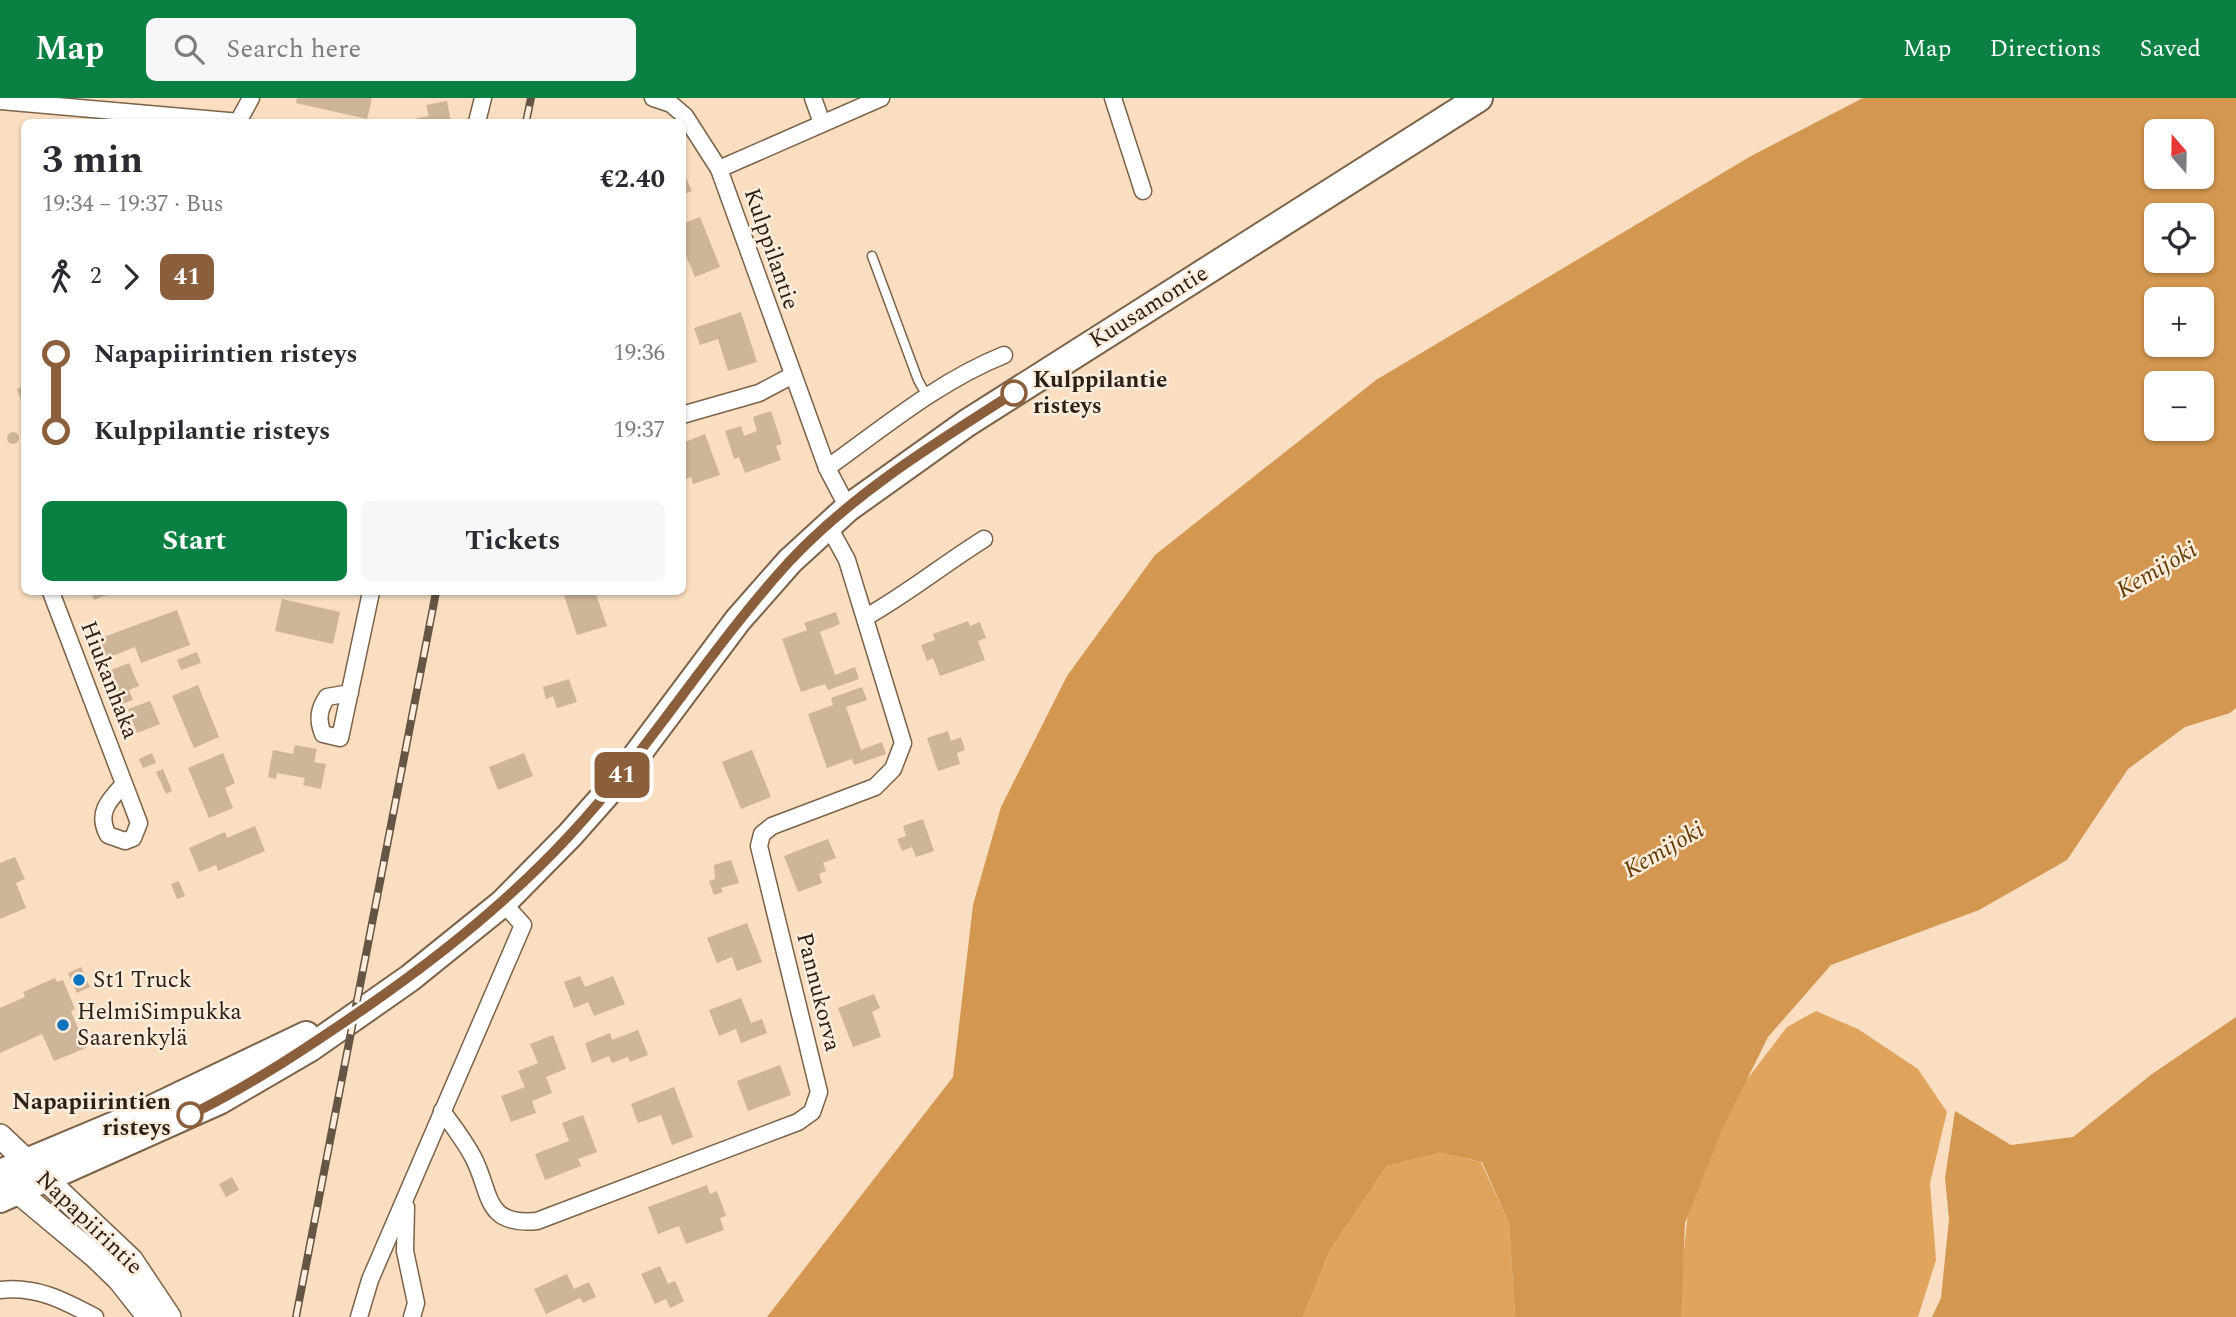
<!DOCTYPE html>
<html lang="en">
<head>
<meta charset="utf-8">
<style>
  :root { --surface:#fff; --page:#f7f7f7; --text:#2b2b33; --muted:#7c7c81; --accent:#0b8043 }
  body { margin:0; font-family:Spectral,serif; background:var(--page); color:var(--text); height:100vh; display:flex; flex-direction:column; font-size:26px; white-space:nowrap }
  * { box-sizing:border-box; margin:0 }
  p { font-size:23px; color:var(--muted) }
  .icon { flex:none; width:38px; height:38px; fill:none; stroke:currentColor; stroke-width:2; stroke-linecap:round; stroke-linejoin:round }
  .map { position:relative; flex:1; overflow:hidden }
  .drawer { position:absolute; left:21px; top:21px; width:665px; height:476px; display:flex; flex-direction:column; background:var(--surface); border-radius:10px; box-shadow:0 2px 5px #0004 }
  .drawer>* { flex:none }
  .badge { padding:0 14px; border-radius:10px; font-size:24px; line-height:46px }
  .needle { width:46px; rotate:340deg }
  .buttons { position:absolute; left:2144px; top:21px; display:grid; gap:14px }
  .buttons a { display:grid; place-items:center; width:70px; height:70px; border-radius:10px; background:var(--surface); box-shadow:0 2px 5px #0004; font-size:35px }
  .map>.badge { position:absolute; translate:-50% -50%; box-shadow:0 0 0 4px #fff }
  .legs { display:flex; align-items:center; gap:10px; height:77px; padding:0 21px; font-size:23px }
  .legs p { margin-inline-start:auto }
  .overview { display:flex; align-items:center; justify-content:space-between; height:119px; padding:0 21px }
  h1 { font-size:38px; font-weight:700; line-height:52px }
  .button { display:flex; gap:14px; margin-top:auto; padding:14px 21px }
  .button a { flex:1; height:80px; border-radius:10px; background:var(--accent); color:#fff; font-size:28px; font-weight:700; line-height:80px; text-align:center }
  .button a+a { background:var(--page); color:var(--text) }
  ul { padding:0 21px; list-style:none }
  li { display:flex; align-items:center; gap:24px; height:77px; font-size:26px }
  li i { display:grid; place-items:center; width:10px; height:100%; margin:0 9px; background:currentColor }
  li i::after { content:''; width:18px; height:18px; margin:-9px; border:5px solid; border-radius:50%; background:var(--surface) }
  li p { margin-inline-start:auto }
  li:first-child i { background:linear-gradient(#0000 50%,currentColor 0) }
  li:last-child i { background:linear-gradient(currentColor 50%,#0000 0) }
  header { display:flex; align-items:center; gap:42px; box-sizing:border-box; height:98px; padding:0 35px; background:var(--accent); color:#fff }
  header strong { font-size:33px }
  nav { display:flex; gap:38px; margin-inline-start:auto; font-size:24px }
  .search { width:490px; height:63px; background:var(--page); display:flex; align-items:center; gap:18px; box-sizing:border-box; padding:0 24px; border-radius:10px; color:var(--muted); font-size:26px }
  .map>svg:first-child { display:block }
  .forest { fill:#e0a45e }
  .water { fill:#d39751; fill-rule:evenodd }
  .building { fill:#ceb498 }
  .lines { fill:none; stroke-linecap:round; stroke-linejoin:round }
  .lane-casing { stroke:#7a6349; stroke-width:11 }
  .street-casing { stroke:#7a6349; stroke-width:19 }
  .secondary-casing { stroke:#7a6349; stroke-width:26 }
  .primary-casing { stroke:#7a6349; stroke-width:30 }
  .lane { stroke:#fff; stroke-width:8 }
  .street { stroke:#fff; stroke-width:16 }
  .secondary { stroke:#fff; stroke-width:23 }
  .primary { stroke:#fff; stroke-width:26 }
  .rail-casing { stroke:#645545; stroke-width:8 }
  .rail { stroke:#feeddc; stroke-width:5; stroke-dasharray:16; stroke-linecap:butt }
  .line-1-casing { stroke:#fff; stroke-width:16 }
  .line-1 { stroke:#8b5e3c; stroke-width:10 }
  .stop-1-dot { fill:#fff; stroke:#8b5e3c; stroke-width:3.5 }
  .poi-dot { fill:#0e73bf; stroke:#feeddc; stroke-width:2.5 }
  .labels { text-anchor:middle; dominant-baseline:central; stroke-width:5; stroke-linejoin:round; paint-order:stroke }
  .street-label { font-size:23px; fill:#2b2116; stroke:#feeddc }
  .stop-label { font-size:23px; font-weight:bold; fill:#2b2116; stroke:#feeddc; text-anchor:start }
  .poi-label { font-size:23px; fill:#2b2116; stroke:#feeddc; text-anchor:start }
  .water-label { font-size:24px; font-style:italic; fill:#623b00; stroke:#feeddc }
</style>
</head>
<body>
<header>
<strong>Map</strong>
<div class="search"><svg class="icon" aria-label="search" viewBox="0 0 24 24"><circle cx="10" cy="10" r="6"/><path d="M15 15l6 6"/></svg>Search here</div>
<nav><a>Map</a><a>Directions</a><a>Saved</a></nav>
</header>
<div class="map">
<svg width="2236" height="1219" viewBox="0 0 2236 1219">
  <rect width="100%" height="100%" fill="#f9dec1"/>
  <!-- forest -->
  <g class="forest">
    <polygon points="1816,913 1858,931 1918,971 1947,1014 1930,1085 1936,1162 1918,1219 1677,1219 1693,1066 1708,1032 1787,929"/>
    <polygon points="1440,1055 1481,1064 1509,1125 1515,1219 1303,1219 1330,1152 1387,1068"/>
  </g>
  <!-- water -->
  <g class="water">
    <path d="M1863,0H2236V610L2230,615L2185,629L2128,671L2067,762L1979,812L1831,867L1768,939L1722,1032L1685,1125L1681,1219H1515L1509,1125L1482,1064L1440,1055L1387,1068L1330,1152L1303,1219H767L953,979L973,807L1001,709L1067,578L1155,457L1376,282L1751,58ZM2156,33H2202V79H2156ZM2156,117H2202V163H2156ZM2156,201H2202V247H2156ZM2156,285H2202V331H2156Z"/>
    <polygon points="2236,919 2236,1219 1932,1219 1941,1200 1949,1121 1945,1080 1955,1013 2011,1047 2073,1039 2152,976"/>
  </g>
  <!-- building -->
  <g class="building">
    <polygon points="297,0 372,0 367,21 296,5"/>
    <polygon points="447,3 451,24 418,24 417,20 429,18 426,7"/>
    <polygon points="682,71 692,93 682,97"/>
    <polygon points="700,119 720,169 695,179 682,148 682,126"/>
    <polygon points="741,214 757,264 728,273 718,241 700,247 694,230"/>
    <polygon points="24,288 24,310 17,291"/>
    <polygon points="771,313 782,346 776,348 781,362 745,375 739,359 734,361 725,333 741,328 744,338 757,333 753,319"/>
    <circle cx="13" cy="340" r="6"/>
    <polygon points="705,336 720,377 693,386 691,379 682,382 682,345"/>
    <polygon points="91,494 114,494 94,502"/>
    <polygon points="563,494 595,494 607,528 577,537"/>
    <polygon points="282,501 340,514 333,546 275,533"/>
    <polygon points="177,512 190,547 141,565 135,549 105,561 98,541"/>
    <polygon points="836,514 840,526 820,534 835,577 855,569 859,581 828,592 825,586 801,594 782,541 807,532 804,525"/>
    <polygon points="968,523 970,528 980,524 986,540 978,543 985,562 940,578 933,560 927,563 921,547 935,542 933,536"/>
    <polygon points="197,554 201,565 181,572 177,562"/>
    <polygon points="129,565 139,588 129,592 133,602 116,608 112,597 120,594 111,572"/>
    <polygon points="569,581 577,604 557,610 553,598 546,601 543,589"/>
    <polygon points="198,587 219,639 194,650 172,598"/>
    <polygon points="862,589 867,602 846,609 861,652 882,644 886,656 854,667 852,661 827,670 808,616 833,607 831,600"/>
    <polygon points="150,603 160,626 137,635 128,611"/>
    <polygon points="948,633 951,643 961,639 965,652 957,655 960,666 938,673 927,640"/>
    <polygon points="295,647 317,651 314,664 326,666 321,691 303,687 305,680 277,675 276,681 268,679 273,652 293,656"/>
    <polygon points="752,652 771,699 741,711 722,664"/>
    <polygon points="152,655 156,665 143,670 139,661"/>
    <polygon points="223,655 235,685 225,690 233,710 209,720 188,670"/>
    <polygon points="524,655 533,678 498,692 489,669"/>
    <polygon points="163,671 172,693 166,696 156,674"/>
    <polygon points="923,721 934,753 916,759 912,749 902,753 897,741 906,738 903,728"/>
    <polygon points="255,728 265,753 218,773 216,767 199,774 189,750 225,734 227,740"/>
    <polygon points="828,741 836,760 823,765 826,773 819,776 822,785 798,794 784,758"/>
    <polygon points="15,759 25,781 16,785 26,810 0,821 0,765"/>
    <polygon points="731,762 739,785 721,790 723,794 714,797 709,783 715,781 714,767"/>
    <polygon points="179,783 185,798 177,801 171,786"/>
    <polygon points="747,825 762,864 737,873 732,859 717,865 707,840"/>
    <polygon points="81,869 90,889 77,895 68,875"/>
    <polygon points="580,878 585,889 613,878 625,906 594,918 588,904 574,910 564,884"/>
    <polygon points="55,880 57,884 63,882 75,911 71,913 86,950 54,963 42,936 0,955 0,910 25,899 23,894"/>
    <polygon points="874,896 880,910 872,914 881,939 853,949 838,910"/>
    <polygon points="741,900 751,925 762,921 767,935 741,945 736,931 719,938 709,912"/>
    <polygon points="638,932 648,957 630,964 628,959 612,965 609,958 592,965 585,945 610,935 612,942"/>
    <polygon points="553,937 566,971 546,979 552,995 532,1003 536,1015 511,1024 501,998 525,989 518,973 538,965 530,946"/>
    <polygon points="780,967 791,997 748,1013 737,983"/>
    <polygon points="674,989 693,1039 672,1047 661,1017 638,1025 631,1006"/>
    <polygon points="583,1017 597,1054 578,1061 581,1068 545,1082 535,1056 569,1043 562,1025"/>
    <polygon points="232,1079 239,1092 226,1099 219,1086"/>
    <polygon points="707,1087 710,1096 717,1093 726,1118 720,1120 724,1132 686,1146 679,1128 658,1136 648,1109"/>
    <polygon points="660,1168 668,1186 675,1183 684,1203 670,1210 666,1201 655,1206 641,1176"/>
    <polygon points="567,1176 574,1191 589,1184 596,1199 583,1205 580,1200 546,1216 534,1191"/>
  </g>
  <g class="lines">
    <defs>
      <polyline id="lane" points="872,158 918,282 927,298"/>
      <g id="street">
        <polyline points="653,0 671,6 685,18 719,71 827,370 848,410"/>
        <polyline points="813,0 822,25"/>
        <polyline points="1113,0 1143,93"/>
        <polyline points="0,3 240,24"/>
        <polyline points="238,24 251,0"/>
        <polyline points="477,24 483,0"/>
        <polyline points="719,71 881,0"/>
        <polyline points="682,317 759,295 793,277"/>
        <path d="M827,370C883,330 939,283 1004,257"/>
        <path d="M51,494L139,725L133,740L125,743L108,737C96,715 109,702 124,686"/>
        <path d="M866,519C907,496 944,466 984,441"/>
        <path d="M350,595L327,599C319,611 317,621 323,636L340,640L371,494"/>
        <path d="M442,1013C453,1028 464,1042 473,1059C492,1095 483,1128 537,1123L798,1024L812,1014L819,994L759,748L762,736L772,728L875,689L893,671L903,645L847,462L828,427"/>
        <polyline points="406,1109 405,1153 416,1205 412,1219"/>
        <path d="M0,1192C37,1188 63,1202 95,1219"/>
        <polyline points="359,1219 370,1182 523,827 503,805"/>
      </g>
      <g id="secondary">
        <polyline points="0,1038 131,1162 169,1219"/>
        <polyline points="4,1082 95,1158 119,1181 149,1219"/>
      </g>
      <g id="primary">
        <polyline points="0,1075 141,1016 306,937"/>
        <polyline points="0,1101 219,1003 310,950 410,880 503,805 570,737 616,685 738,522 790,463 848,410 967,325 1479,0"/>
      </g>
    </defs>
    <!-- lane casing -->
    <use href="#lane" class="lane-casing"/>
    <!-- street casing -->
    <use href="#street" class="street-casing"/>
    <!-- secondary casing -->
    <use href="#secondary" class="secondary-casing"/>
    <!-- primary casing -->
    <use href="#primary" class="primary-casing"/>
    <!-- lane -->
    <use href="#lane" class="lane"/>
    <!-- street -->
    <use href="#street" class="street"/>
    <!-- secondary -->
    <use href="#secondary" class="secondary"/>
    <!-- primary -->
    <use href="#primary" class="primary"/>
    <defs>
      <g id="rail">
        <polyline points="526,24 531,0"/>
        <polyline points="296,1219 436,494"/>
      </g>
    </defs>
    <!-- rail casing -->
    <use href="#rail" class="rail-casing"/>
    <!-- rail -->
    <use href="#rail" class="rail"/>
  </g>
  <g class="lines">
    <defs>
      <path id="line-1" d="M190,1017C253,986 308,949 365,910C439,859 508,804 569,738C649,652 709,552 788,465C852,396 935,345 1014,295"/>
    </defs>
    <!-- line-1 casing -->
    <use href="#line-1" class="line-1-casing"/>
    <!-- line-1 -->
    <use href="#line-1" class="line-1"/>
  </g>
  <!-- markers -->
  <g class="stop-1-dot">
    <circle cx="1014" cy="295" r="12"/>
    <circle cx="190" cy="1017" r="12"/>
  </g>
  <g class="poi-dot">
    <circle cx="79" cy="882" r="7"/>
    <circle cx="63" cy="927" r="7"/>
  </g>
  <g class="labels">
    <!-- street labels -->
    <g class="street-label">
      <text transform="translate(771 151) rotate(71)">Kulppilantie</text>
      <text transform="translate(1149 209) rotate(-32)">Kuusamontie</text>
      <text transform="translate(109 582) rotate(69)">Hiukanhaka</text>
      <text transform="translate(818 894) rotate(76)">Pannukorva</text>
      <text transform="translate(89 1125) rotate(44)">Napapiirintie</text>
    </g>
    <!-- stop labels -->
    <g class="stop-label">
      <text x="1033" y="282">Kulppilantie<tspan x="1033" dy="26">risteys</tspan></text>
      <text x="171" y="1004" text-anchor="end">Napapiirintien<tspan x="171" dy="26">risteys</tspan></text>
    </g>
    <!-- poi labels -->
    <g class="poi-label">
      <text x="93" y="882">St1 Truck</text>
      <text x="77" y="914">HelmiSimpukka<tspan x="77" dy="26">Saarenkylä</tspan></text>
    </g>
    <!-- water labels -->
    <g class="water-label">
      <text transform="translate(2157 472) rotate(-30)">Kemijoki</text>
      <text transform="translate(1664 752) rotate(-30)">Kemijoki</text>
    </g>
  </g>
</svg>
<div class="buttons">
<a><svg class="needle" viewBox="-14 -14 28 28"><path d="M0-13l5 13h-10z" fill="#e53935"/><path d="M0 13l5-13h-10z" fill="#7c7c81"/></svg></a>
<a><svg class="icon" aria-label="locate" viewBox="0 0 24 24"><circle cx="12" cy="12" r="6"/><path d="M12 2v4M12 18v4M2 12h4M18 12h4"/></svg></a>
<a>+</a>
<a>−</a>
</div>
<b class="badge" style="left:622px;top:677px;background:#8b5e3c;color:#fff">41</b>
<section class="drawer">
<div class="overview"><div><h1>3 min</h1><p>19:34 – 19:37 · Bus</p></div><b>€2.40</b></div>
<div class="legs"><svg class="icon" aria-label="walk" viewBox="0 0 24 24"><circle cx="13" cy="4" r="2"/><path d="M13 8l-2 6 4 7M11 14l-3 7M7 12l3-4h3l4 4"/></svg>2<svg class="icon" aria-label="forward" viewBox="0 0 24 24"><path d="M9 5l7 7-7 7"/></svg><b class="badge" style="background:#8b5e3c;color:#fff">41</b></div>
<ul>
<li><i style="color:#8b5e3c"></i><b>Napapiirintien risteys</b><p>19:36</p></li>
<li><i style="color:#8b5e3c"></i><b>Kulppilantie risteys</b><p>19:37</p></li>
</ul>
<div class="button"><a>Start</a><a>Tickets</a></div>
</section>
</div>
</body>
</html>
